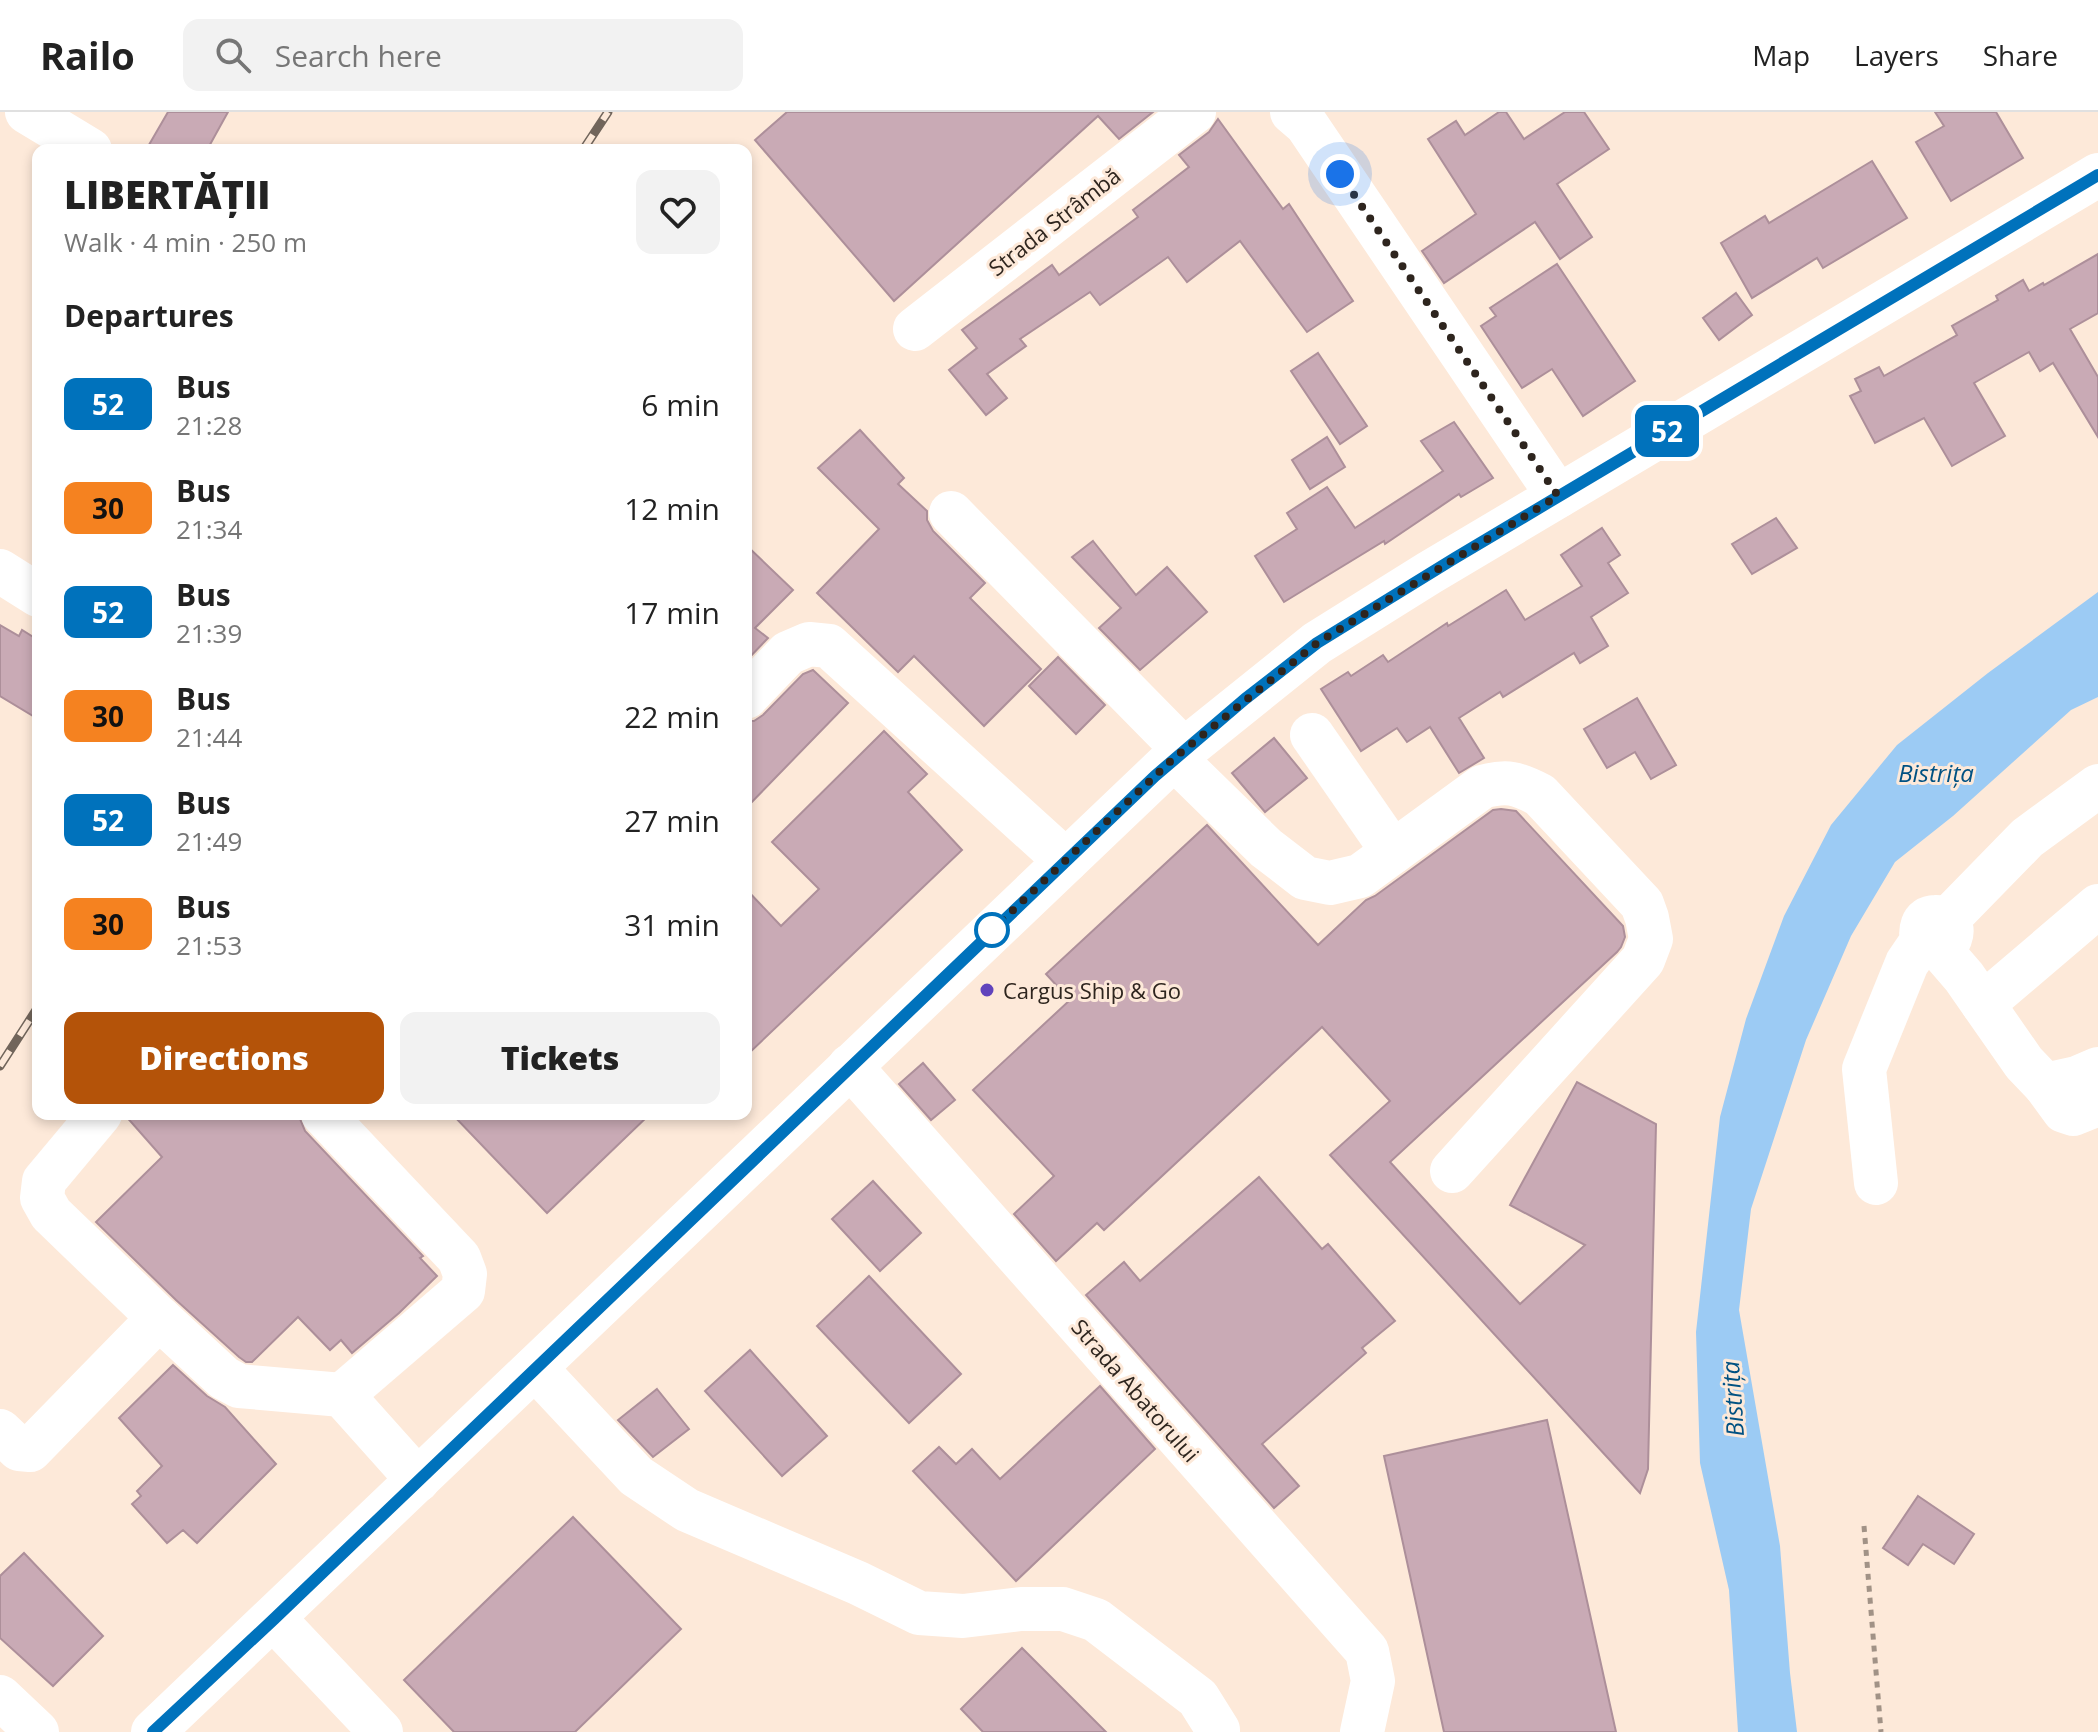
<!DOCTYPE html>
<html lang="en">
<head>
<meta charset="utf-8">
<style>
  :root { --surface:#fff; --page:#f2f2f2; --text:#222; --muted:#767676; --line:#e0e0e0; --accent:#b45309 }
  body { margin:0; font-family:"Open Sans",sans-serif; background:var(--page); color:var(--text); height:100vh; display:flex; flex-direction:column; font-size:30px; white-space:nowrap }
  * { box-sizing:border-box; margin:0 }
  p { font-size:26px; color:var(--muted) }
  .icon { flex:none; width:44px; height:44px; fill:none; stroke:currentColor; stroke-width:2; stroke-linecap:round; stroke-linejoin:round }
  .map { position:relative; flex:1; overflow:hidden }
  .sheet { position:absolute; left:32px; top:32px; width:720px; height:976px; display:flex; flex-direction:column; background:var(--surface); border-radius:16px; box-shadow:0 4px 12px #0003 }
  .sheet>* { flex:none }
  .badge { padding:0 16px; border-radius:12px; font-size:28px; line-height:52px }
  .you { position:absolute; width:40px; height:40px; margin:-20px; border:6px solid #fff; border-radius:50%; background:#1a73e8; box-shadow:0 0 0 12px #1a73e833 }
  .map>.badge { position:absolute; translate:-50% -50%; box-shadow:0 0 0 4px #fff }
  h2 { padding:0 32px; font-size:30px; line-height:72px }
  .round { display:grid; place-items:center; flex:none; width:84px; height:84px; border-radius:16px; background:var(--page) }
  .headline { display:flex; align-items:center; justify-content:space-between; height:136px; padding:0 32px }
  h1 { font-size:38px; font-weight:800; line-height:60px }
  .action { display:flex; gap:16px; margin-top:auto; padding:16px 32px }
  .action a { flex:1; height:92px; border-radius:16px; background:var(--accent); color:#fff; font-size:32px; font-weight:800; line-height:92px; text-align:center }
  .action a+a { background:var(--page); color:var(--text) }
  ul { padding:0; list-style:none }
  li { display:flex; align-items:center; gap:24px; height:104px; padding:0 32px }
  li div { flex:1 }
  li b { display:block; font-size:30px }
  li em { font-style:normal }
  li .badge { min-width:88px; font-weight:700; text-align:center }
  header { display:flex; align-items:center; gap:48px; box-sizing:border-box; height:112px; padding:0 40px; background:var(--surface); border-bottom:2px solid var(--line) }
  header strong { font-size:38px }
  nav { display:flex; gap:44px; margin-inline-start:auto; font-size:28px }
  .search { width:560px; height:72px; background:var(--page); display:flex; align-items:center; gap:20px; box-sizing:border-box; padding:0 28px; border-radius:16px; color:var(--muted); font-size:30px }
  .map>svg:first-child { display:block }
  .water { fill:#9ccbf4 }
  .building { fill:#c9aab5; stroke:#ad8f9a; stroke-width:2 }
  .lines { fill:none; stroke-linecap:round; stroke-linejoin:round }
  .path { stroke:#a19286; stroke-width:5; stroke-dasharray:6 6; stroke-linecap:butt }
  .minor { stroke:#fff; stroke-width:44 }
  .major { stroke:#fff; stroke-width:44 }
  .rail-casing { stroke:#71655b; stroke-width:9 }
  .rail { stroke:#fde9d9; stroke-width:6; stroke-dasharray:18; stroke-linecap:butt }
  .line-casing { stroke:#fff; stroke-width:18 }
  .line { stroke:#0072bc; stroke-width:12 }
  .walk { stroke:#2e251e; stroke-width:8; stroke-dasharray:0 14.4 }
  .stop-dot { fill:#fff; stroke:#0072bc; stroke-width:4 }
  .poi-dot { fill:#6043bc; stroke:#fde9d9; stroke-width:3 }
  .labels { text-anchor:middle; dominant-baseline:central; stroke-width:6; stroke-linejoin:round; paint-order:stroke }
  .street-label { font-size:22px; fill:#2e251e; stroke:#fde9d9 }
  .poi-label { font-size:22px; fill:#2e251e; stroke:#fde9d9; text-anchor:start }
  .water-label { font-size:24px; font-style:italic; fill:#005182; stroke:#fde9d9 }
</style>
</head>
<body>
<header>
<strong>Railo</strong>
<div class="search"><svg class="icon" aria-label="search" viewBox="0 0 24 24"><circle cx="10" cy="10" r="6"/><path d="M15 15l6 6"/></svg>Search here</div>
<nav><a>Map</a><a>Layers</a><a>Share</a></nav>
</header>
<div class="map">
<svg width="2098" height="1620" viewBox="0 0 2098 1620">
  <rect width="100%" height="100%" fill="#fde9d9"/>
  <!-- water -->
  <polygon class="water" points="2098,480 2098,585 2071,598 1953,704 1895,750 1851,824 1806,928 1751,1097 1739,1198 1780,1434 1790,1561 1797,1620 1738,1620 1729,1478 1700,1351 1696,1220 1720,1005 1746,907 1784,804 1831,713 1897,633 1988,561"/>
  <!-- building -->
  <g class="building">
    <polygon points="168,0 228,0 207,38 146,38"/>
    <polygon points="787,0 1153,0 1119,27 1098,4 894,189 755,28"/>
    <polygon points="1499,0 1506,0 1524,27 1565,0 1584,0 1609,37 1557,72 1592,125 1560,147 1535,110 1444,171 1422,139 1476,102 1428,27 1456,9 1465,23"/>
    <polygon points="1935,0 1996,0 2023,46 1951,89 1916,30 1944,14"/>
    <polygon points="1218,7 1283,97 1289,92 1353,189 1307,220 1240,129 1187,170 1168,145 1100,193 1090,180 1020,227 1026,234 987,262 1007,286 986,303 949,258 977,236 962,218 1052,153 1059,163 1138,105 1133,98 1189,55 1179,43 1209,20"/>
    <polygon points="1872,49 1907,106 1823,156 1817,146 1752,186 1721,131 1765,104 1769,111"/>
    <polygon points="2098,142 2098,201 2070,217 2098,265 2098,325 2053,251 2040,259 2029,240 1974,271 2005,324 1952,354 1924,306 1875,331 1850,284 1861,279 1855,267 1879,255 1884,264 1957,223 1952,214 1998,188 1996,184 2023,168 2029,179 2043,171 2044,173"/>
    <polygon points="1557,152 1635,269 1583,304 1552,257 1522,276 1481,214 1496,204 1490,196"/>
    <polygon points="1736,181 1752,203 1719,228 1703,206"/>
    <polygon points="1318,241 1367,314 1340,332 1291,259"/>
    <polygon points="1454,310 1493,366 1461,385 1459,382 1385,432 1384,429 1284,490 1255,444 1297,417 1287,401 1327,375 1355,416 1443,359 1421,329"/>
    <polygon points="860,318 904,366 898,372 927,399 927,408 933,419 985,471 970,486 1041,557 984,614 914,544 898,560 817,481 879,417 818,356"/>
    <polygon points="1327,325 1345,355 1310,377 1292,348"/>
    <polygon points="1776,406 1797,436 1752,462 1732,432"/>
    <polygon points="1602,416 1620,443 1608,451 1628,481 1591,505 1608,534 1580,551 1574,541 1503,585 1500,580 1459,606 1484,646 1459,661 1430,615 1407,630 1397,616 1361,639 1321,577 1348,560 1351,564 1383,543 1388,550 1447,511 1448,514 1506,478 1525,508 1582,474 1561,443"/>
    <polygon points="1093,429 1136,483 1167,455 1207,500 1140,558 1099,516 1121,496 1072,445"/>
    <polygon points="746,433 793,478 755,516 768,526 746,549"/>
    <polygon points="0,513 19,524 22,518 38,528 38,607 0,584"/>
    <polygon points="1058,545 1105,593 1076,622 1029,574"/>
    <polygon points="813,558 848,591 746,696 746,609 754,609 763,603 803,562"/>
    <polygon points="1637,586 1676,653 1651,667 1635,640 1607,656 1584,617"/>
    <polygon points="884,619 927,662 908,680 962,738 746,944 746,777 781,814 819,777 772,730"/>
    <polygon points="1274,626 1307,666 1265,700 1232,661"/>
    <polygon points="1501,697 1516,699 1623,814 1625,825 1621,835 1617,840 1390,1050 1520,1192 1585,1133 1510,1093 1577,970 1656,1012 1648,1357 1640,1381 1330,1043 1390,989 1322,915 1104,1118 1097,1111 1056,1149 1014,1102 1054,1064 973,978 1070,888 1046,862 1207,713 1318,833 1366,788 1375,784 1493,698"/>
    <polygon points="923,951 955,988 931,1008 899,972"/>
    <polygon points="124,1002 298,1002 305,1019 423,1144 420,1146 437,1164 399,1201 352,1241 341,1228 330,1238 298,1205 252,1250 246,1250 239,1245 176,1188 96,1110 162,1045"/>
    <polygon points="452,1002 650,1002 547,1101"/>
    <polygon points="1259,1065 1322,1137 1328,1132 1395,1209 1362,1236 1366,1241 1262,1332 1299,1374 1274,1396 1086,1183 1124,1150 1140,1169"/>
    <polygon points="873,1069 921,1121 880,1159 832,1107"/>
    <polygon points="869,1164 961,1262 909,1311 817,1214"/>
    <polygon points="750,1238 827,1324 782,1364 705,1279"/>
    <polygon points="173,1253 207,1284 225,1295 276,1352 197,1431 183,1418 167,1431 132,1392 141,1384 137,1379 162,1354 119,1306"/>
    <polygon points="1100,1274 1155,1337 1016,1469 913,1359 939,1335 956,1352 972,1337 1000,1367"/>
    <polygon points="657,1277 689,1317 653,1345 618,1308"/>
    <polygon points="1547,1308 1616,1620 1444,1620 1384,1344"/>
    <polygon points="1918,1384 1974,1422 1954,1452 1923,1432 1908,1453 1883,1436"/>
    <polygon points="573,1405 681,1517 575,1620 454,1620 404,1568"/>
    <polygon points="24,1441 103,1524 53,1574 0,1526 0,1464"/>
    <polygon points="1022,1536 1106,1620 983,1620 961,1597"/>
  </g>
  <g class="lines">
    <!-- path -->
    <polyline class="path" points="1864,1414 1881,1620"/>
    <!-- minor -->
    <g class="minor">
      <polyline points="27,0 90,38"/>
      <polyline points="1292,0 1306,12 1558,384"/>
      <polyline points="915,217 1194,0"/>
      <polyline points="951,401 1184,638"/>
      <polyline points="0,459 38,483"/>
      <polyline points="746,585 788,541 809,532 829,534 1066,749"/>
      <polyline points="1312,623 1393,740"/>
      <path d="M1174,646L1266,736L1305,766L1330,771L1360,764L1482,675C1507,668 1517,671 1540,683L1642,792L1647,806L1651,827L1643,848L1452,1059"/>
      <polyline points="1947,808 2027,726 2098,674"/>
      <polyline points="1939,836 1964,865 2024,951 2045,973 2077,966 2098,957"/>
      <polyline points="1983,892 2098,794"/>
      <polyline points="850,954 1367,1539 1373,1569 1362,1620"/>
      <polyline points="2045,973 2064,999 2073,1002 2098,992"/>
      <polyline points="100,1002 44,1069 42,1086 51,1102 159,1206"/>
      <polyline points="323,1002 459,1146 465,1162 463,1179 342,1283"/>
      <path d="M1876,1071L1864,957L1907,851L1922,829C1920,819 1921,805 1935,805C1965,804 1950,854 1922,829"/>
      <polyline points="535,1256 636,1364 687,1398 858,1471 919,1501 963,1504 1021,1497 1063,1497 1096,1508 1198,1586 1218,1618 1218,1620"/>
      <polyline points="0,1319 19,1337 30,1338 159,1206 224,1266 239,1274 342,1283 418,1368"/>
      <polyline points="274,1507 381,1620"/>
      <polyline points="0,1585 37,1620"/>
    </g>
    <!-- major -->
    <polyline class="major" points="153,1620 1174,646 1317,531 1429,461 2098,63"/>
    <defs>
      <g id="rail">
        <polyline points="583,38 608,0"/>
        <polyline points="0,954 38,895"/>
      </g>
    </defs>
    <!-- rail casing -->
    <use href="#rail" class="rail-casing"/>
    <!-- rail -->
    <use href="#rail" class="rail"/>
  </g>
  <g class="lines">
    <defs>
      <polyline id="line" points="153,1620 274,1507 1155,664 1245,587 1317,531 1455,446 2098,63"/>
    </defs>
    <!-- line casing -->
    <use href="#line" class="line-casing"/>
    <!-- line -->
    <use href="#line" class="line"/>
    <!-- walk -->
    <polyline class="walk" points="992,818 1174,646 1317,531 1558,384 1340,62"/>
  </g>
  <!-- markers -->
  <circle class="stop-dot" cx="992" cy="818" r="16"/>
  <circle class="poi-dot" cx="987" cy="878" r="8"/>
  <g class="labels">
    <!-- street labels -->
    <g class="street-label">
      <text transform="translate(1054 109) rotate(-38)">Strada Strâmbă</text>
      <text transform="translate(1136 1278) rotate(49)">Strada Abatorului</text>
    </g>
    <!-- poi labels -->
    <g class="poi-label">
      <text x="1003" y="878">Cargus Ship &amp; Go</text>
    </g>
    <!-- water labels -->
    <g class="water-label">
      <text x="1936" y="660">Bistrița</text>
      <text transform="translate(1732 1287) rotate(-94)">Bistrița</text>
    </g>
  </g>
</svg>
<div class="you" style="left:1340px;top:62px"></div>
<b class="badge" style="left:1667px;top:319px;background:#0072bc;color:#fff">52</b>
<section class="sheet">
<div class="headline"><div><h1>LIBERTĂȚII</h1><p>Walk · 4 min · 250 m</p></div><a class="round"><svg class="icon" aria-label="heart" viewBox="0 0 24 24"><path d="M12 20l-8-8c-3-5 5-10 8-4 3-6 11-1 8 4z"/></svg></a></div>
<h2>Departures</h2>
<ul>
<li><span class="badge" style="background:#0072bc;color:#fff">52</span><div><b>Bus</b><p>21:28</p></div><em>6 min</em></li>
<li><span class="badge" style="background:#f58220;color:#111">30</span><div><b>Bus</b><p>21:34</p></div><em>12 min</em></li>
<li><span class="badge" style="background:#0072bc;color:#fff">52</span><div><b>Bus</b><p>21:39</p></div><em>17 min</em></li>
<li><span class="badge" style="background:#f58220;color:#111">30</span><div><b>Bus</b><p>21:44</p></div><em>22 min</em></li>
<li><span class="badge" style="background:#0072bc;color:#fff">52</span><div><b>Bus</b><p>21:49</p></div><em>27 min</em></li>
<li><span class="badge" style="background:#f58220;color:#111">30</span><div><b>Bus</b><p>21:53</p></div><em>31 min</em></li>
</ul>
<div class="action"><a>Directions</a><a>Tickets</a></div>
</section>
</div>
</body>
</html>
